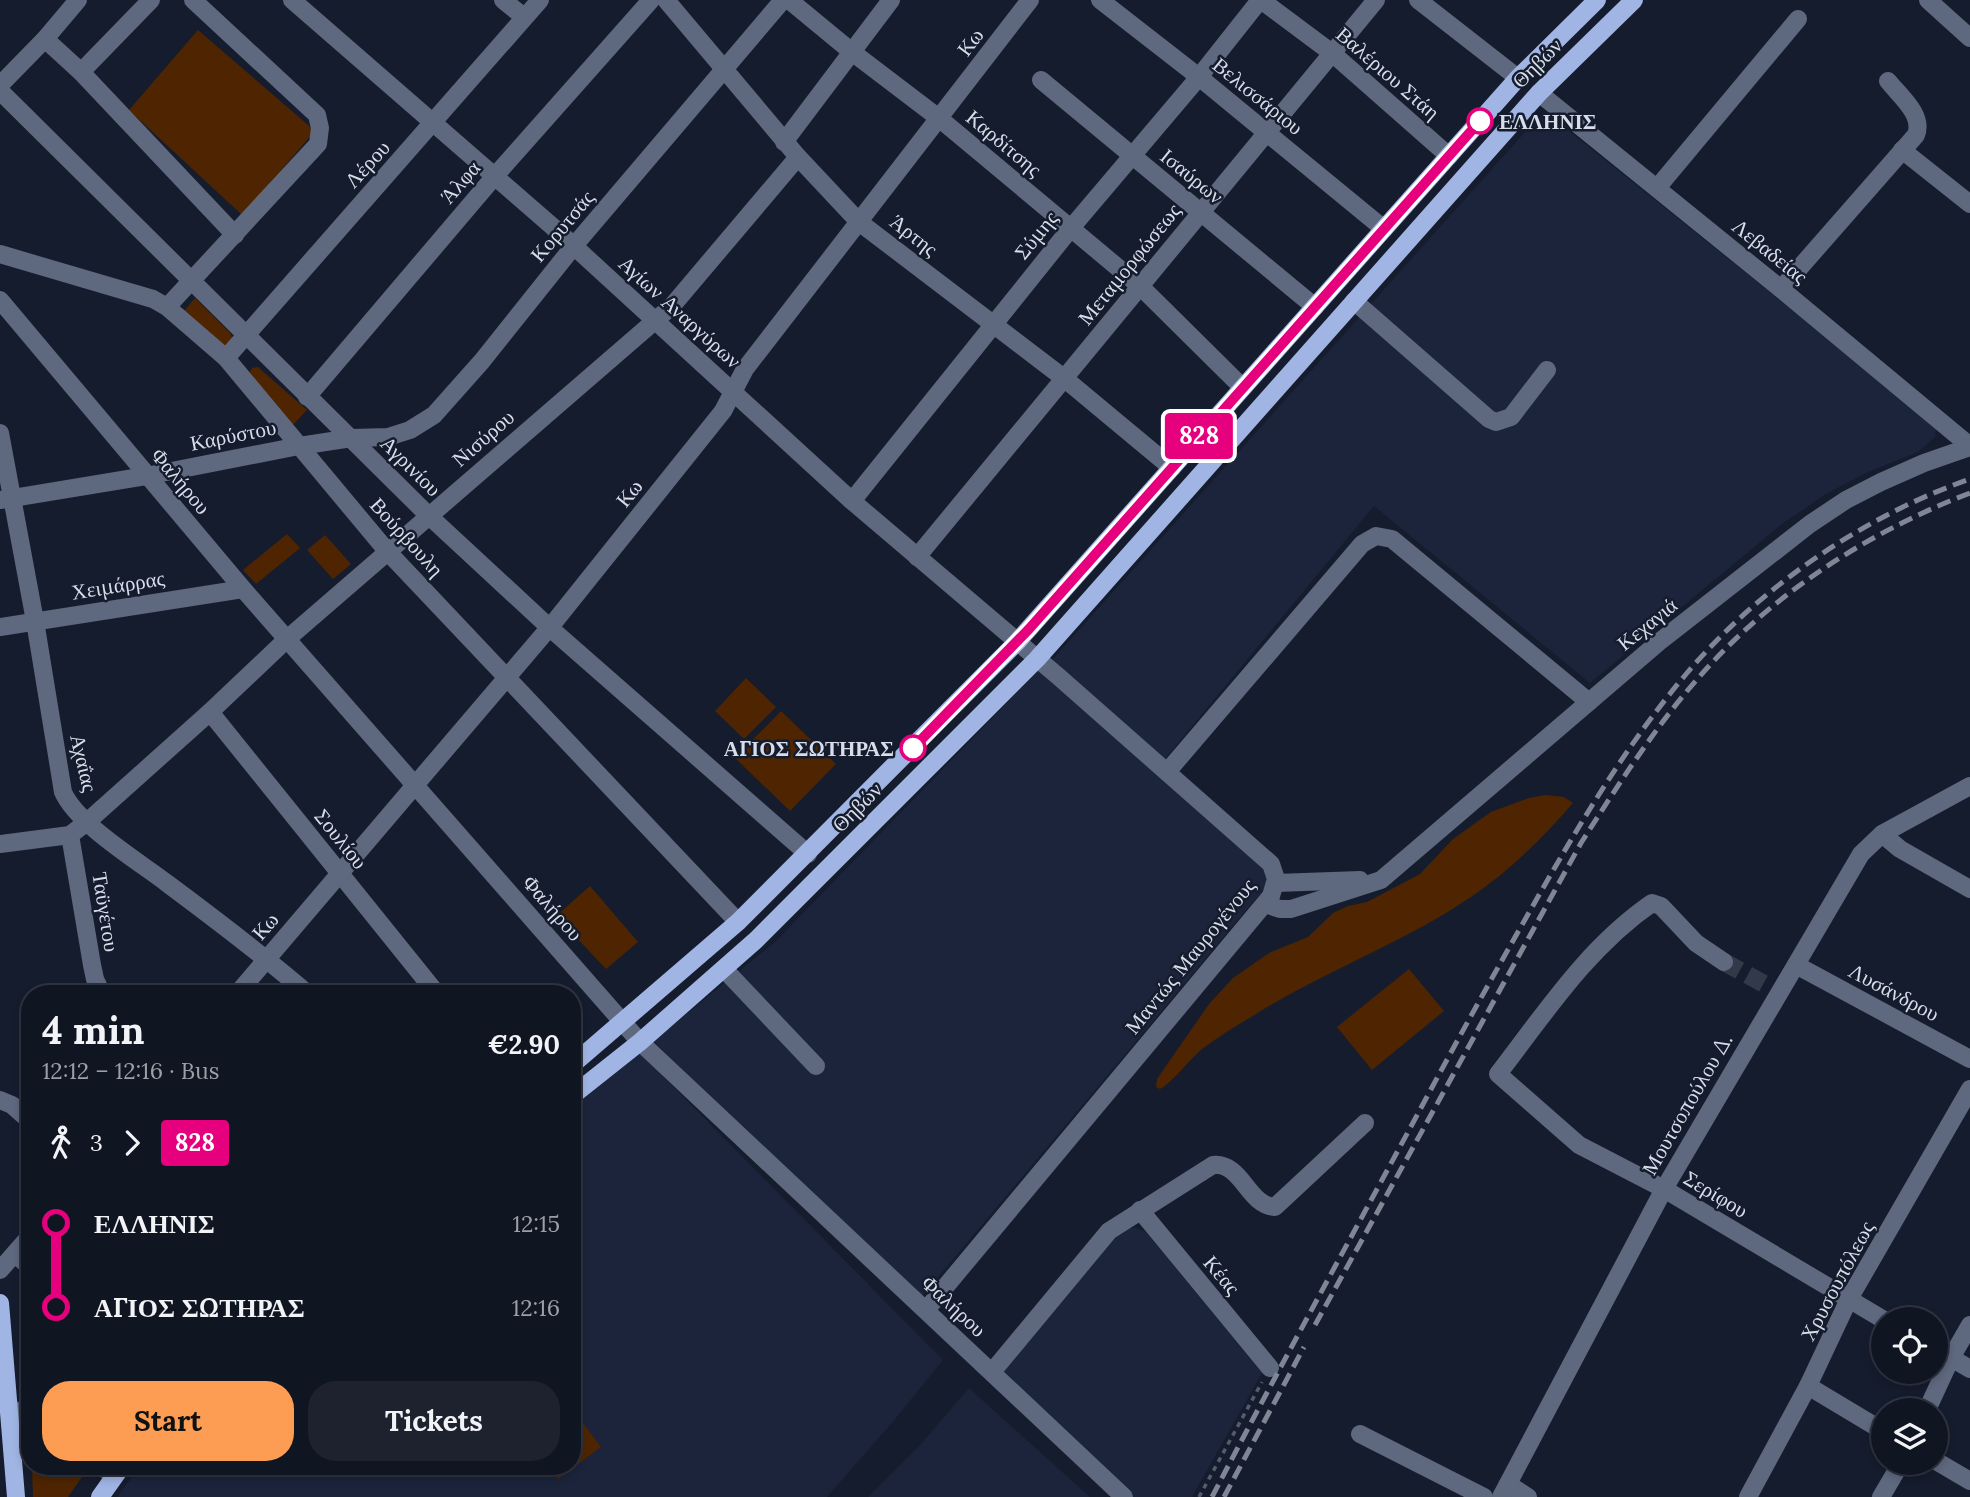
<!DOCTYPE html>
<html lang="en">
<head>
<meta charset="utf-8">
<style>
  :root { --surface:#101522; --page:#1e222f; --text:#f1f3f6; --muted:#9c9fa5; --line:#303440; --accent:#fc9d53 }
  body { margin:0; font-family:Lora,serif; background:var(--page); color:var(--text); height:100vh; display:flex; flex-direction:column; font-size:26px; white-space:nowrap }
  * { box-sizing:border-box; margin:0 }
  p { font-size:23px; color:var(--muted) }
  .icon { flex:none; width:38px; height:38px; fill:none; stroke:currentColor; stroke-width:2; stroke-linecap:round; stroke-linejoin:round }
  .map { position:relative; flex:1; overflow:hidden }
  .panel { position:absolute; left:21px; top:985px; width:560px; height:490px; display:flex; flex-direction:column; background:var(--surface); border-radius:28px; box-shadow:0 4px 10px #0003,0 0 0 2px var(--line) }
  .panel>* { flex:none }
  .badge { padding:0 14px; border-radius:5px; font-size:24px; line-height:46px }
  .controls { position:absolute; left:1871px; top:1307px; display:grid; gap:14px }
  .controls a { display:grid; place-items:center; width:77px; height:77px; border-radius:50%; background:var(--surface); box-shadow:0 4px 10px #0003,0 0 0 2px var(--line); font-size:35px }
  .map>.badge { position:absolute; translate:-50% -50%; box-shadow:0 0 0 4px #fff }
  .legs { display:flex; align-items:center; gap:10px; height:77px; padding:0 21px; font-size:23px }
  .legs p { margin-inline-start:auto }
  .head { display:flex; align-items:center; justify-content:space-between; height:119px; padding:0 21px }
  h1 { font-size:38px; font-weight:700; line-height:52px }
  .action { display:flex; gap:14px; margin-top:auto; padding:14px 21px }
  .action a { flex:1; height:80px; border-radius:28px; background:var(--accent); color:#111; font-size:28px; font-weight:700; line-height:80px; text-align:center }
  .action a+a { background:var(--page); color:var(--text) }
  ul { padding:0 21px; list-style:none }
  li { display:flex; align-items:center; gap:24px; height:84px; font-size:26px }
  li i { display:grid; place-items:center; width:10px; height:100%; margin:0 9px; background:currentColor }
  li i::after { content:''; width:18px; height:18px; margin:-9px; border:5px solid; border-radius:50%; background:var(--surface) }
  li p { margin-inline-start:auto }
  li:first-child i { background:linear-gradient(#0000 50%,currentColor 0) }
  li:last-child i { background:linear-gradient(currentColor 50%,#0000 0) }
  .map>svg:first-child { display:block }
  .built { fill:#1b243b }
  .green { fill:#4e2500 }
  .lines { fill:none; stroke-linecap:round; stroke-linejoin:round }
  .minor-tunnel { stroke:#323949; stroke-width:18; stroke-dasharray:18 9; stroke-linecap:butt }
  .path { stroke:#555c6b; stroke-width:3.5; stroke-dasharray:5 5; stroke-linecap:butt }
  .minor { stroke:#5e687e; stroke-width:18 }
  .major { stroke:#a1b5e4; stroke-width:18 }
  .rail { stroke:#808694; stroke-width:5; stroke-dasharray:14 7; stroke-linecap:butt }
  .line-1-casing { stroke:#fff; stroke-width:16 }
  .line-1 { stroke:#e6007e; stroke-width:10 }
  .stop-1-dot { fill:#fff; stroke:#e6007e; stroke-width:3.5 }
  .labels { text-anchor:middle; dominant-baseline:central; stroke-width:5; stroke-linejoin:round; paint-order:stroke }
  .street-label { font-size:21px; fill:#d7dde9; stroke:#151c2d }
  .stop-label { font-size:21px; font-weight:bold; fill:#d7dde9; stroke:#151c2d; text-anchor:start }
</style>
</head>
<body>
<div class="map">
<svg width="1970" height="1497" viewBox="0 0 1970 1497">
  <rect width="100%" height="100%" fill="#151c2d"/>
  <!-- built -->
  <g class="built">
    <polygon points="1544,111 1933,423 1936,428 1935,437 1918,452 1868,472 1826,494 1782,524 1590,683 1374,506 1165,759 1052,660"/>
    <polygon points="1039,670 1266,871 1268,876 1264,889 918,1301 653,1041 774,943"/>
    <polygon points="640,1053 943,1360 891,1424 827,1497 117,1497 139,1467 572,1466 572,1108"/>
    <polygon points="1126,1228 1136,1228 1146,1232 1262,1373 1192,1497 1133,1497 999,1378 1118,1231"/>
    <polygon points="969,1388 1090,1497 868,1497 920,1445"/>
  </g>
  <!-- green -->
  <g class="green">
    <polygon points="198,30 315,131 242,215 129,110"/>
    <polygon points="195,298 231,334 233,342 231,345 224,345 184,311"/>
    <polygon points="258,367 307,410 292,426 249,373 252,368"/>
    <polygon points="287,534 300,548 256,584 243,570"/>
    <polygon points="325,535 351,564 333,579 307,550"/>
    <polygon points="746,678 776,707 744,739 715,711"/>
    <polygon points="781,711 836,764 790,811 735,758"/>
    <path d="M1546,795L1564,797L1573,803C1543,838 1509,871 1471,897C1403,943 1325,971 1256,1014C1238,1025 1219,1036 1202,1049C1191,1058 1170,1085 1160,1089L1156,1087L1157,1079L1209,1004L1233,978L1269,953L1308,937L1333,913L1348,906L1367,902L1420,874L1453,839L1491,812L1529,798Z"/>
    <polygon points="590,886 638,942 606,969 556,916"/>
    <polygon points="1409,969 1444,1011 1372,1070 1337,1027"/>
    <polygon points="572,1408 601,1447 558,1479 549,1467 572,1466"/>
    <polygon points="32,1467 74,1467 84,1474 68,1497 33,1497"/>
  </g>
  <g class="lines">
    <!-- minor-tunnel -->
    <polyline class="minor-tunnel" points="1724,962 1766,985"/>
    <!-- path -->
    <polyline class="path" points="1199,1497 1262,1382"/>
    <!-- minor -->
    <g class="minor">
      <polyline points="292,0 553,227 852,501 1059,677 1271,864 1276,879 1271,896 926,1310"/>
      <polyline points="503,0 524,17"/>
      <polyline points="666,0 798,157 859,222 1065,379 1172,468"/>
      <polyline points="789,0 852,52 940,119 1140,286 1242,387"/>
      <polyline points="1100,0 1199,77 1384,229"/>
      <polyline points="1261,0 1332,53 1449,156"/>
      <polyline points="1418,0 1518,78"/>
      <polyline points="1928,0 1970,38"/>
      <polyline points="45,39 81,72 235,235"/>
      <polyline points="81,72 151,0"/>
      <polyline points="1041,80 1315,307"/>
      <polyline points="0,85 45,39 78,0"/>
      <polyline points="0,91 428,515 550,628 808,854"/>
      <polyline points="1539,93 1781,289 1970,446"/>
      <polyline points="784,142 891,0"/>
      <polyline points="1902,150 1970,204"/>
      <polyline points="1657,188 1798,19"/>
      <polyline points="0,254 153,299 167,307 226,358 387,551 738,922"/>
      <path d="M1781,289L1916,135C1924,115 1900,96 1888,81"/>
      <polyline points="0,300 243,589 640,1042 1124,1497"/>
      <polyline points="1354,301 1489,419 1496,422 1511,417 1547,370"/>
      <polyline points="167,307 318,144 320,128 317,115 193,0"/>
      <polyline points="226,358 540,0"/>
      <polyline points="307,397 494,177 651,0"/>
      <path d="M0,433L35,621L63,792C77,824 138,861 168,884C215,919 263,955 308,994"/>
      <polyline points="0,500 146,476 299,446 352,438 388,437 410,430 434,415 482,361 573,247 783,0"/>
      <polyline points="852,501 1071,228 1199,77 1260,0"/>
      <polyline points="917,557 1376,0"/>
      <polyline points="0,627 243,589"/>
      <polyline points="210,712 437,994"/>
      <polyline points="1167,772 1362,544 1376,536 1392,539 1589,702"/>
      <polyline points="1882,834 1900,849 1970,889"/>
      <polyline points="70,835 92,965 95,979 102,994"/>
      <polyline points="0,844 70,835 87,822 210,712 287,639 672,306 798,157"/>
      <polyline points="1276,883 1360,880"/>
      <polyline points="1265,904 1280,909 1291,909 1381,880 1659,642 1810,524 1846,500 1881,482 1924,463 1970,447"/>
      <path d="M1724,962L1696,943L1661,906L1652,903C1588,947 1545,1013 1498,1074L1579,1145L1664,1189L1884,1320"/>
      <polyline points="1796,965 1970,1059"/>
      <polyline points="724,969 816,1066"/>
      <polyline points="237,994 555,621 723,411 745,369 1030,0"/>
      <polyline points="0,1100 12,1105 30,1121"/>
      <polyline points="1140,1210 1270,1368"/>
      <polyline points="15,1254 30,1267"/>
      <polyline points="0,1270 30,1236"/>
      <polyline points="1936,1349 1970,1369"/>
      <path d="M992,1372L1109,1231L1213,1165C1242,1162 1248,1206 1275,1207L1365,1123"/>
      <polyline points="1808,1386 1883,1431"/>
      <polyline points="9,1407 30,1420"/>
      <polyline points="1927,1410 1951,1358 1970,1325"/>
      <polyline points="1360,1434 1484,1497"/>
      <polyline points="1936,1461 1970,1481"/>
      <polyline points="100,1466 114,1476"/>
      <polyline points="1508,1484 1528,1497"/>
      <polyline points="1501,1497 1664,1189 1861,854 1882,834 1970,786"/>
      <polyline points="1748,1497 1808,1386 1849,1299 1970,1089"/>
      <polyline points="1881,1497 1901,1463"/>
    </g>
    <!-- major -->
    <g class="major">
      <polyline points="572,1065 738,922 1017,642 1518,78 1597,0"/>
      <polyline points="572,1096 640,1042 756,940 1037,659 1539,93 1634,0"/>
      <polyline points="0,1303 16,1497"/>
      <polyline points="100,1497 122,1466"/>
    </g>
    <!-- rail -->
    <g class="rail">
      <path d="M1315,1325L1581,843C1620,782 1660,719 1709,666C1780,589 1873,530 1970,493"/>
      <path d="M1212,1497C1280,1366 1352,1236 1422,1106C1460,1035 1499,965 1539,895C1583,818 1630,740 1687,673C1760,587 1864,516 1970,479"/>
      <polyline points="1224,1497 1304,1347"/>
    </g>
  </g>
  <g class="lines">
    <defs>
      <polyline id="line-1" points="913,748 1029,629 1480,121"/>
    </defs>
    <!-- line-1 casing -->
    <use href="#line-1" class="line-1-casing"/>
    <!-- line-1 -->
    <use href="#line-1" class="line-1"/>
  </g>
  <!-- markers -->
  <g class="stop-1-dot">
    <circle cx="1480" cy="121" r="12"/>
    <circle cx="913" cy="748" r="12"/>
  </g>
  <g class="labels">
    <!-- street labels -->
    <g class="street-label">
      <text transform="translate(970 42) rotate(-53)">Κω</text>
      <text transform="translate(1537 63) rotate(-45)">Θηβών</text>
      <text transform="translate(1388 73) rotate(41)">Βαλέριου Στάη</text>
      <text transform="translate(1258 96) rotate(39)">Βελισσάριου</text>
      <text transform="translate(1004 143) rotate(40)">Καρδίτσης</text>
      <text transform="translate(367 164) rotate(-48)">Λέρου</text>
      <text transform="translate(1192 176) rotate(39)">Ισαύρων</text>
      <text transform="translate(460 182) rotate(-49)">Άλφα</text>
      <text transform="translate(562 226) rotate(-50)">Κορυτσάς</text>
      <text transform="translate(914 235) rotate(38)">Άρτης</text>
      <text transform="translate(1036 235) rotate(-51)">Σύμης</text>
      <text transform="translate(1770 251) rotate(39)">Λεβαδείας</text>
      <text transform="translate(1129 264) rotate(-51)">Μεταμορφώσεως</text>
      <text transform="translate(680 312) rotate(42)">Αγίων Αναργύρων</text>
      <text transform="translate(233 435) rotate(-11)">Καρύστου</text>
      <text transform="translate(483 438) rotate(-41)">Νισύρου</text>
      <text transform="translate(411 466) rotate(45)">Αγρινίου</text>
      <text transform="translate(181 481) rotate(50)">Φαλήρου</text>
      <text transform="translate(629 493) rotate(-51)">Κω</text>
      <text transform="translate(407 537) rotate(48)">Βούρβουλη</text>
      <text transform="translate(118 585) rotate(-9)">Χειμάρρας</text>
      <text transform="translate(1647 624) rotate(-39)">Κεχαγιά</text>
      <text transform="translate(84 763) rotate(77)">Αχαΐας</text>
      <text transform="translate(857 807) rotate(-45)">Θηβών</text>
      <text transform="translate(341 839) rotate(51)">Σουλίου</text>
      <text transform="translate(553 908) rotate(49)">Φαλήρου</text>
      <text transform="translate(106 912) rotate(81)">Ταϋγέτου</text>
      <text transform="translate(265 926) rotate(-49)">Κω</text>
      <text transform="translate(1190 956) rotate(-51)">Μαντώς Μαυρογένους</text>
      <text transform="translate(1894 992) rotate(28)">Λυσάνδρου</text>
      <text transform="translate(1687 1104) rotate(-60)">Μουτσοπούλου Δ.</text>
      <text transform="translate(1716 1194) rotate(31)">Σερίφου</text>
      <text transform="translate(1222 1275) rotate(50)">Κέας</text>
      <text transform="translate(1837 1281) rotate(-62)">Χρυσουπόλεως</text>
      <text transform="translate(954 1306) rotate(43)">Φαλήρου</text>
    </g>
    <!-- stop labels -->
    <g class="stop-label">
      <text x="1499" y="121">ΕΛΛΗΝΙΣ</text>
      <text x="894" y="748" text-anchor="end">ΑΓΙΟΣ ΣΩΤΗΡΑΣ</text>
    </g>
  </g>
</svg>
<div class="controls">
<a><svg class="icon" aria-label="locate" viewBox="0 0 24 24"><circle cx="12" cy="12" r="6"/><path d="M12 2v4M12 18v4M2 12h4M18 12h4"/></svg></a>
<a><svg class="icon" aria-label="layers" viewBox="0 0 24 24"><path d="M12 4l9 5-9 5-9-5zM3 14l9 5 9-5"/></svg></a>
</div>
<b class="badge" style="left:1199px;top:436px;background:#e6007e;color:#fff">828</b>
<section class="panel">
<div class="head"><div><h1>4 min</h1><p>12:12 – 12:16 · Bus</p></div><b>€2.90</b></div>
<div class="legs"><svg class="icon" aria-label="walk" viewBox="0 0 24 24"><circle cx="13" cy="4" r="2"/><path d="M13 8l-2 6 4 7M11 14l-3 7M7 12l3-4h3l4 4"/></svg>3<svg class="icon" aria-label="forward" viewBox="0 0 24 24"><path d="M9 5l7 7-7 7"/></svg><b class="badge" style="background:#e6007e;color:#fff">828</b></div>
<ul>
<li><i style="color:#e6007e"></i><b>ΕΛΛΗΝΙΣ</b><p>12:15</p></li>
<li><i style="color:#e6007e"></i><b>ΑΓΙΟΣ ΣΩΤΗΡΑΣ</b><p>12:16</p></li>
</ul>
<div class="action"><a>Start</a><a>Tickets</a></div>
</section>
</div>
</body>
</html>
